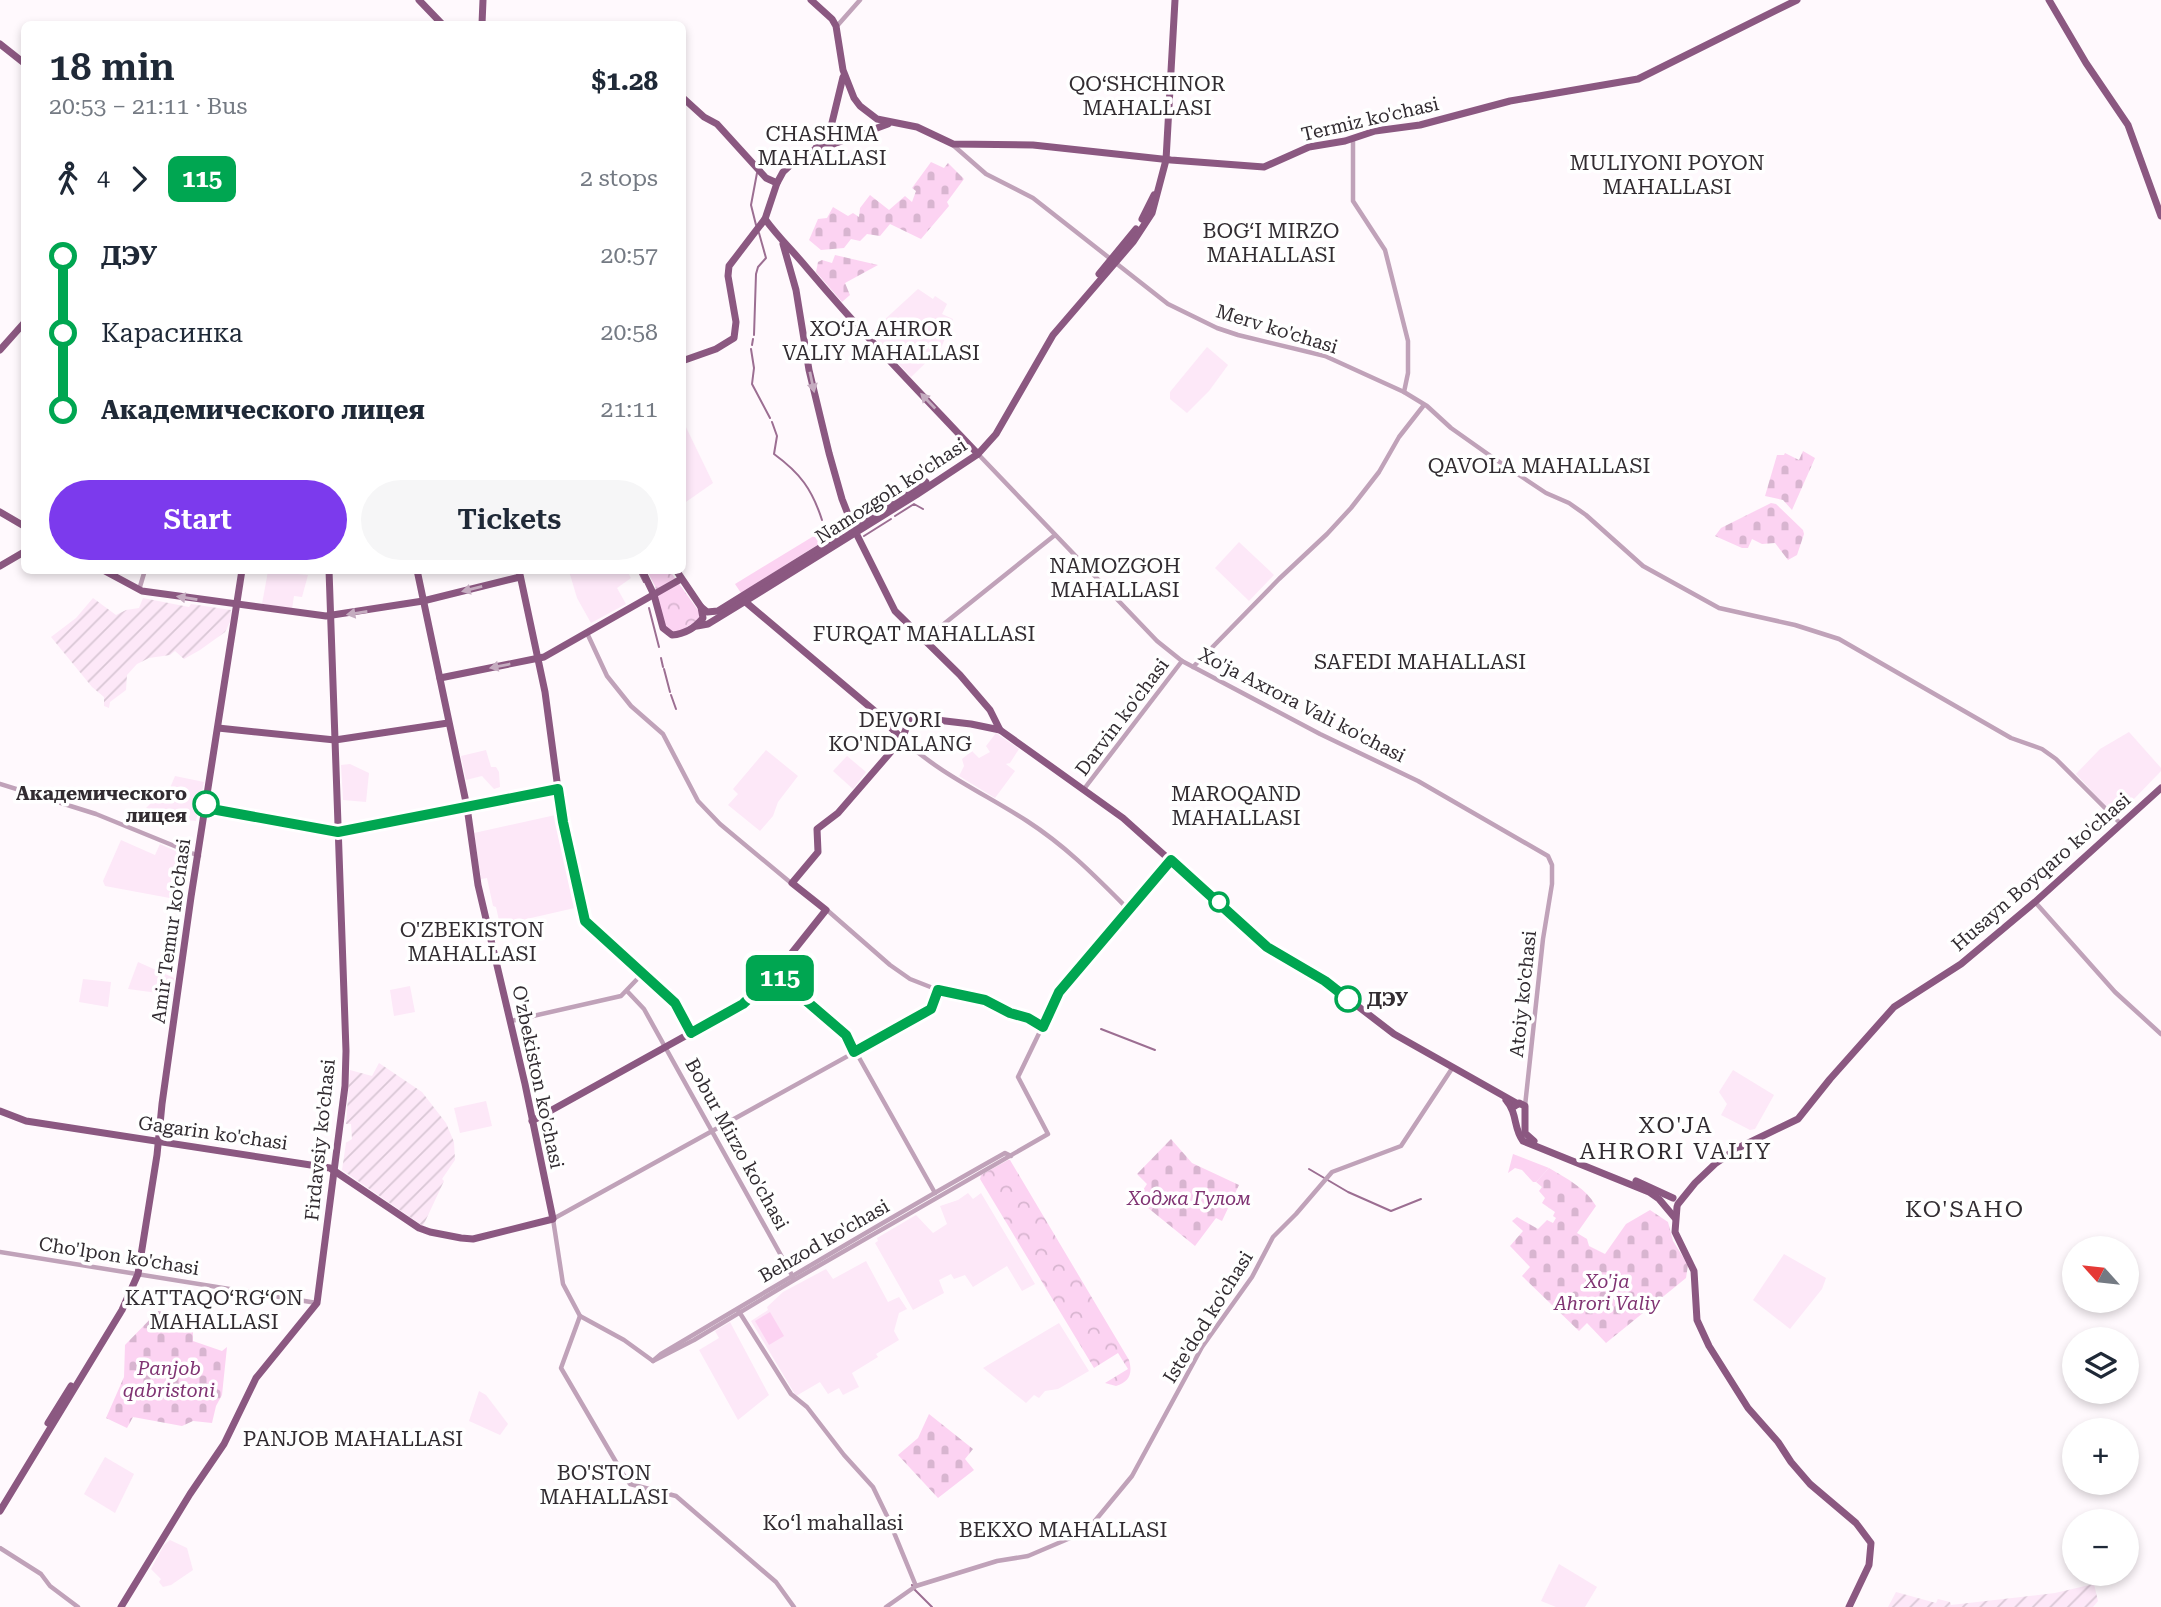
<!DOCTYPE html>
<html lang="en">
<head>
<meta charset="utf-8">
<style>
  :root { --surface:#fff; --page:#f6f6f7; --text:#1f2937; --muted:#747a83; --accent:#7c3aed }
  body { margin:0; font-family:"Roboto Serif",serif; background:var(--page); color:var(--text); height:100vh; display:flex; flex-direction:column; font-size:26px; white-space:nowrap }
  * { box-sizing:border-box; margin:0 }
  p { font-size:23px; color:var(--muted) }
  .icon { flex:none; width:38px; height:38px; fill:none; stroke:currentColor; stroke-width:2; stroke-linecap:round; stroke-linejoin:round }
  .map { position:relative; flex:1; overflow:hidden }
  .side { position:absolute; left:21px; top:21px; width:665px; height:553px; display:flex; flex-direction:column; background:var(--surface); border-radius:10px; box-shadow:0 4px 10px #0003 }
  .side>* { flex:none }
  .badge { padding:0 14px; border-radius:10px; font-size:24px; line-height:46px }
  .needle { width:46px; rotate:297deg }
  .tools { position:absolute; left:2062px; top:1236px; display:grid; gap:14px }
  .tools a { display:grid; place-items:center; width:77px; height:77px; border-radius:50%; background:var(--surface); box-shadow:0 4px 10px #0003; font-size:35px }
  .map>.badge { position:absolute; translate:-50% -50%; box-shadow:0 0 0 4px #fff }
  .legs { display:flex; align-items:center; gap:10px; height:77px; padding:0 28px; font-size:23px }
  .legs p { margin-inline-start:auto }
  .overview { display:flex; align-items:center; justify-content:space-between; height:119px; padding:0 28px }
  h1 { font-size:38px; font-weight:600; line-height:52px }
  .action { display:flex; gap:14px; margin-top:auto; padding:14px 28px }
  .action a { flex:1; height:80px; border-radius:42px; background:var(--accent); color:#fff; font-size:28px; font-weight:600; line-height:80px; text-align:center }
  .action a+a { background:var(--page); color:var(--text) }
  ul { padding:0 28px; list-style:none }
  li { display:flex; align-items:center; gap:24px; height:77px; font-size:26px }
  li i { display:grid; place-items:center; width:10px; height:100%; margin:0 9px; background:currentColor }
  li i::after { content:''; width:18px; height:18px; margin:-9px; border:5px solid; border-radius:50%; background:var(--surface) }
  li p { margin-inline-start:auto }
  li:first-child i { background:linear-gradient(#0000 50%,currentColor 0) }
  li:last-child i { background:linear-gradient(currentColor 50%,#0000 0) }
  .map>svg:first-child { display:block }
  .built { fill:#fde8f8 }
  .industrial { fill:url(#industrial-furrows) }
  .green { fill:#fcd3f2 }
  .forest { fill:url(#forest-crowns) }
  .cemetery { fill:url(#cemetery-stones) }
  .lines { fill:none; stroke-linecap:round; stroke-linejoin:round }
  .stream { stroke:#9c6e92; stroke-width:2 }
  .minor { stroke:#c0a2b9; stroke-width:4.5 }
  .major { stroke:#8b5881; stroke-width:7 }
  .oneway { fill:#c5acc0 }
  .line-1-casing { stroke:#fff; stroke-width:16 }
  .line-1 { stroke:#00a651; stroke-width:10 }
  .stop-1-dot { fill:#fff; stroke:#00a651; stroke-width:3.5 }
  .labels { text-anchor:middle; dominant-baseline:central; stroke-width:7; stroke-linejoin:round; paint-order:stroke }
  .street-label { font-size:19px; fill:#322c31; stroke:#fff }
  .stop-label { font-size:19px; font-weight:bold; fill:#322c31; stroke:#fff; text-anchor:end }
  .park-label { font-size:19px; font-style:italic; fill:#803473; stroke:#fff }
  .neighbourhood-label { font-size:21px; fill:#322c31; stroke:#fff }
  .quarter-label { font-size:23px; letter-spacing:2px; fill:#322c31; stroke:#fff }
</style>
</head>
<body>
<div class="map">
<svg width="2161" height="1607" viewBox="0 0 2161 1607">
  <defs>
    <pattern id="industrial-furrows" width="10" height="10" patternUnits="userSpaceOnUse" patternTransform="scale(1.75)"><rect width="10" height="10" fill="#fde8f8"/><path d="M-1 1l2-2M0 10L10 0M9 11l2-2" fill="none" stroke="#d9c7d5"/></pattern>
    <pattern id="forest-crowns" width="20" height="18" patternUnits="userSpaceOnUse" patternTransform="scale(1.75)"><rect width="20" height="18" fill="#fcd3f2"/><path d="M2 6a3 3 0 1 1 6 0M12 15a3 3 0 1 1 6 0" fill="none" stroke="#d8b5d0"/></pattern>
    <pattern id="cemetery-stones" width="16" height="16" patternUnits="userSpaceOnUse" patternTransform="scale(1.75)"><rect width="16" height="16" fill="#fcd3f2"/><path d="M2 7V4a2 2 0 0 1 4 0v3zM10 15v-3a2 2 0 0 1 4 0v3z" fill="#d8b5d0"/></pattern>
  </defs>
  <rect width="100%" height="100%" fill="#fff9fd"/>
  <!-- built -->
  <g class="built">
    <polygon points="918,289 933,299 935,296 947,304 942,314 953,319 941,348 911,377 870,333"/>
    <polygon points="1207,347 1228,365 1209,391 1187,413 1170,399 1170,392"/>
    <polygon points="683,421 713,483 683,504 682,504"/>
    <polygon points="1239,542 1274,575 1249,601 1215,568"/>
    <polygon points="268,571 308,575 302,597 294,596 292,609 262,604"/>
    <polygon points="569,571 627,571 631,578 617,588 626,604 591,623 577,598"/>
    <polygon points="2129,732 2161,768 2161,771 2132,801 2128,798 2112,813 2076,774 2100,749"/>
    <polygon points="996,733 1019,749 1010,763 1006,764 1015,771 995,798 959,776 964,766 962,759 972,751 979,758 990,752 986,746"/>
    <polygon points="486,750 491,767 496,767 499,772 500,787 494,789 482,776 466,780 461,756"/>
    <polygon points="766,750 798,776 778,802 773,816 760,831 728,805 738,794 733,789"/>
    <polygon points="847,756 866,772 853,789 833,771"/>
    <polygon points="350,764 369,773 366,802 343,800 341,765"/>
    <polygon points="175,776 204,782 196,821 177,819 146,808 153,801 157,802 170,788"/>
    <polygon points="560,814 579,907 500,925 496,907 493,906 487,878 481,879 474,833"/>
    <polygon points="121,840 155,855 160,844 182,854 175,899 105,886 103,881"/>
    <polygon points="138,962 174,978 173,995 128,989"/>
    <polygon points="83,979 111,982 108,1007 79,1002"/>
    <polygon points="410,986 415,1012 394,1016 390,990"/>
    <polygon points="1733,1070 1774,1095 1755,1129 1750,1130 1721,1115 1727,1104 1719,1092"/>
    <polygon points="486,1101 492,1126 460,1133 454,1108"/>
    <polygon points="968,1193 973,1199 981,1193 1035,1284 1022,1291 1007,1266 973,1287 965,1275 954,1279 951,1274 939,1280 944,1293 913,1310 875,1243 878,1241 877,1238 916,1215 933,1233 947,1224 940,1206 958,1200"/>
    <polygon points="1784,1254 1826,1278 1822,1289 1790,1329 1753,1300"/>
    <polygon points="866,1261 888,1302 899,1297 907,1309 899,1313 894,1331 899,1340 876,1354 878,1357 852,1373 859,1387 843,1395 839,1388 828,1394 820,1382 796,1396 751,1321 768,1310 767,1307 783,1292 826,1269 833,1279"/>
    <polygon points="730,1322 769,1395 738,1420 699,1350 719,1338 715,1331"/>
    <polygon points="1059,1323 1089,1371 1058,1389 1045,1391 1039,1398 1034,1395 1026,1403 983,1368"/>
    <polygon points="479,1391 486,1395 508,1424 500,1435 469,1421"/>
    <polygon points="105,1457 134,1474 115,1513 84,1494"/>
    <polygon points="170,1540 187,1548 193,1570 171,1585 163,1587 159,1582 161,1579 151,1569 164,1545"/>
    <polygon points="1559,1564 1597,1587 1585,1607 1556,1607 1541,1601"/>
  </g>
  <!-- industrial -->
  <g class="industrial">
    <polygon points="93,598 116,615 126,610 139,608 143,598 189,607 191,604 231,610 230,622 225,632 200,650 184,659 175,651 170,655 149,658 137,664 127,675 126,690 110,702 109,708 104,706 104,697 92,687 51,637 76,618"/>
    <polygon points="379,1063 422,1092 446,1123 454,1142 455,1160 442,1179 444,1181 423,1226 342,1170 346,1143 352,1139 351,1124 346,1124 350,1070 372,1076"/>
    <polygon points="2094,1584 2098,1601 2093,1607 1888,1607 1896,1592 1936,1603 1938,1599 1950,1602 1951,1605 2055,1593"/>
  </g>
  <!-- green -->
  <g class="green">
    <polygon points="845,517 849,525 741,593 735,584"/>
    <polygon points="1513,1154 1549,1168 1536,1182 1533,1182 1522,1170 1515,1168 1508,1173"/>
    <polygon points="770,1312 784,1336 769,1345 755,1321"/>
  </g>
  <!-- forest -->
  <g class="forest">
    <polygon points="647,571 670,571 700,613 698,620 680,631 670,632 664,624 655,586"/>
    <path d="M1008,1160H1010L1129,1360C1133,1374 1129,1382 1116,1386L1105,1383L1128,1369L1118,1353L1094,1368L980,1179L981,1175Z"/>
  </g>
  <!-- cemetery -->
  <g class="cemetery">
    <polygon points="931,162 944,168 948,163 964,179 947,202 949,206 921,239 890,224 880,236 867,234 860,241 851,239 844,248 821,250 809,240 818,219 827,218 833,207 848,216 853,213 859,217 860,208 870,195 889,210 905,196 912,202 916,191 912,188"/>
    <polygon points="835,255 878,265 845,283 850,295 842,302 816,272 818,262 822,260 832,263"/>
    <polygon points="1803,451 1815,458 1792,510 1783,500 1765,496 1777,455 1784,455 1785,453 1799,460"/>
    <polygon points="1771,503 1776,504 1803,530 1804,534 1797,555 1788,560 1775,543 1762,544 1752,539 1748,548 1742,548 1715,536 1721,528"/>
    <polygon points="1171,1139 1192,1163 1239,1185 1222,1221 1216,1218 1195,1246 1137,1199 1147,1184 1137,1174"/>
    <path d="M1549,1168C1567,1179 1586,1188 1596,1206L1577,1233L1587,1239L1589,1246L1605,1254L1626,1224L1650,1210L1668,1222L1673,1241L1688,1265L1686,1278L1606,1343L1587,1323L1579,1331L1522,1276L1530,1267L1510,1246L1523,1231L1512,1221L1517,1217L1538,1229L1547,1220L1553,1223L1556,1218L1553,1216L1555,1212L1542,1203L1545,1198L1539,1191L1542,1187L1536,1182Z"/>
    <polygon points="158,1311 193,1317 193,1341 222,1351 227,1347 222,1395 216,1406 212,1423 193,1421 182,1426 133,1417 127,1428 106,1418 124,1377 125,1345"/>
    <polygon points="929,1414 973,1449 965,1459 974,1470 938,1498 898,1455 918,1438"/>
  </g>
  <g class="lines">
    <!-- stream -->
    <g class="stream">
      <polyline points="756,225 751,205 757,173"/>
      <polyline points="754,335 756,274 758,267 766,258 759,233"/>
      <polyline points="752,345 753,339"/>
      <polyline points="751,349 754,368 752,384 770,418"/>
      <path d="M772,422L777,436L774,454C800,473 812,489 822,520"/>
      <polyline points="895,516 914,504 923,509"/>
      <polyline points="864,536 891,519"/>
      <polyline points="638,570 644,582"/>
      <polyline points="649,608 659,647"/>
      <polyline points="661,658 663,667"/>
      <polyline points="664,669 670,692"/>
      <polyline points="671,695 676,709"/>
      <polyline points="1101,1029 1155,1050"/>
      <polyline points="1309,1169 1348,1192 1391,1211 1421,1199"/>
      <polyline points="912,1585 914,1589 932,1607"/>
    </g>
    <!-- minor -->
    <g class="minor">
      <polyline points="837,26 860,0"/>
      <polyline points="1353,139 1353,201 1385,250 1408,341 1408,373 1404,392"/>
      <polyline points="954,146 986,174 1033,198 1168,304 1217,328 1238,335 1325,356 1404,392 1427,406 1451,428 1492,457 1546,493 1569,503 1586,515 1643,566 1719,608 1795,625 1839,639 2011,738 2042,749 2056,759 2120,823"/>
      <polyline points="978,454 1157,641 1182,661 1320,734 1418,781 1548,856 1552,865 1552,884 1543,939 1525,1106"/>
      <polyline points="139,590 145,570"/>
      <polyline points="587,633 607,676 631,706 663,734 698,801 720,824 791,883"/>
      <polyline points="925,639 1055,535"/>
      <polyline points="1193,667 1279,579 1327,534 1351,508 1379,472 1399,437 1424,405"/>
      <path d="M902,739C940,774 985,794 1027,821C1067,847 1095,876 1128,909"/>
      <polyline points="0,784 96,814 199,856"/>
      <polyline points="1084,789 1182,661"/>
      <polyline points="558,790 563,822 585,921 675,1003 691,1033"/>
      <polyline points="2035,902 2115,992 2161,1034"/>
      <polyline points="827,910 890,965 910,979 938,990 985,1000 1011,1013 1028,1018 1043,1027"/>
      <polyline points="775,974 848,1038 935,1193"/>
      <polyline points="627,991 644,1009 793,1277"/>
      <polyline points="511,1021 621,996 643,973"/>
      <polyline points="0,1252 317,1303"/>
      <polyline points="738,1310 791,1394 807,1407 844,1455 873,1487 888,1518 916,1586"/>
      <polyline points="580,1316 624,1340 653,1361"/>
      <path d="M654,1360L661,1354C775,1286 889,1218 1005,1153L1011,1156"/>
      <polyline points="653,1361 694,1340 794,1280 1048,1134 1018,1077 1059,992 1171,860"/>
      <polyline points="0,1548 41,1574 50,1586 78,1607"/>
      <polyline points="794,1607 776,1582 676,1496 630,1484 623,1474 561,1368 580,1316 563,1284 553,1219 922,1015 931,1009 938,990"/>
      <polyline points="886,1607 916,1586 997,1561 1028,1556 1082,1533 1094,1522 1132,1476 1202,1347 1252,1277 1273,1237 1296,1214 1332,1172 1401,1146 1453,1067"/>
    </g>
    <!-- major -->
    <g class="major">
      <polyline points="419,0 442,24"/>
      <polyline points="811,0 832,19 836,26 843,70 854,98 860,106 877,119 917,127 953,144 1033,145 1171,160 1264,167 1309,147 1345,141 1375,131 1420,125 1510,101 1638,79 1797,0"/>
      <polyline points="2049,0 2086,63 2128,125 2161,216"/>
      <polyline points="482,24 483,0"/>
      <polyline points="0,44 24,63"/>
      <polyline points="682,97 704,117 717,124 766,178 777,183"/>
      <polyline points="816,148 828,146 888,124"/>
      <path d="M765,219C778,237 793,251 807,268C861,332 920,393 978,454"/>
      <polyline points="1142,219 1154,195"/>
      <polyline points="783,244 796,290 809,370 829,453 842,499 853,527 895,611 960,675 990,710 1000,730"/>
      <polyline points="1099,274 1136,229"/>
      <polyline points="0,350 24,323"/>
      <polyline points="682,361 716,349 734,338 736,322 728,276 729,266 765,219 777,183 783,172 796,160 816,149 829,135 843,77"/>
      <polyline points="0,512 24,526"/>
      <polyline points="0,566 24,552"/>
      <polyline points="103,570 142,591 326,616 423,601 520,577"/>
      <path d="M642,570L654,595L663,628L672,635C685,634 695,628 703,618L701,607L676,570"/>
      <polyline points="742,599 877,713 902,739"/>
      <polyline points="701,607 707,612 718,611 926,482"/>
      <polyline points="697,626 708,624 744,602 916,495 978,454 996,434 1053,335 1133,242 1152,213 1166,160 1175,0"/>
      <polyline points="440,678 544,657 681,579"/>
      <polyline points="877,713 971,724 1000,730 1123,818 1267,947 1325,981 1394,1034 1518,1104"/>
      <polyline points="218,728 335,740 448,723"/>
      <polyline points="206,808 339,832 558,789 545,692 519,570"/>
      <path d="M1506,1100C1518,1114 1513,1128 1523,1141L1649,1192L1659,1199L1675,1218"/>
      <polyline points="1515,1106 1519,1103 1525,1106 1525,1133 1534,1141"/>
      <polyline points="0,1111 26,1121 330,1168 419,1228 430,1232 461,1238 473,1239 553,1219 525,1084 478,885 467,807 417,570"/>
      <polyline points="532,1121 743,1004 775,974 826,910 792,883 818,852 817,829 838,813 902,739 911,716"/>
      <polyline points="1636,1181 1673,1198"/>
      <polyline points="1678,1204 1695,1183 1716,1163 1740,1147 1798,1119 1830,1079 1894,1007 1961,964 2035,902 2161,788"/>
      <polyline points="1677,1207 1675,1232 1694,1271 1697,1320 1709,1346 1748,1408 1778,1442 1791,1462 1810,1484 1856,1523 1871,1543 1869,1565 1849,1607"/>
      <polyline points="48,1423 71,1386"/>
      <polyline points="0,1511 122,1310 138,1274 157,1155 162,1104 191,897 242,570"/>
      <polyline points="121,1607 190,1494 224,1444 256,1378 317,1303 345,1086 346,1051 329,570"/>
    </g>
  </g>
  <!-- one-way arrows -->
  <defs><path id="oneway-solid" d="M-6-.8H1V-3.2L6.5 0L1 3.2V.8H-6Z" transform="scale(1.75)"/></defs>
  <g class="oneway">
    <use href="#oneway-solid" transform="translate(812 382) rotate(78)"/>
    <use href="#oneway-solid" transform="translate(928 401) rotate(-134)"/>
    <use href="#oneway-solid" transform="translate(472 589) rotate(166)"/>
    <use href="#oneway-solid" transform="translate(187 598) rotate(-171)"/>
    <use href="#oneway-solid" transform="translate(357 613) rotate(171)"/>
    <use href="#oneway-solid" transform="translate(500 666) rotate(169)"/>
  </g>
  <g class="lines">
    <defs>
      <polyline id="line-1" points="206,804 206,808 338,832 558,789 563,822 585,921 675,1003 691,1033 743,1004 775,974 846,1035 854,1052 931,1009 938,990 985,1000 1010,1013 1028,1018 1043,1027 1059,992 1171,860 1267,947 1325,981 1348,999"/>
    </defs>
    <!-- line-1 casing -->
    <use href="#line-1" class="line-1-casing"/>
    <!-- line-1 -->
    <use href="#line-1" class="line-1"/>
  </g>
  <!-- markers -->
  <g class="stop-1-dot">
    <circle cx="206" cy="804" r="12"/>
    <circle cx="1219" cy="902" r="9"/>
    <circle cx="1348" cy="999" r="12"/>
  </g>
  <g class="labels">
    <!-- street labels -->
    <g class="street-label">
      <text transform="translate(1370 119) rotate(-13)">Termiz ko'chasi</text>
      <text transform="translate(1277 329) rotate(17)">Merv ko'chasi</text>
      <text transform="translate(891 491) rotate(-33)">Namozgoh ko'chasi</text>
      <text transform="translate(1302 705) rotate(27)">Xo'ja Axrora Vali ko'chasi</text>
      <text transform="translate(1122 717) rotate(-53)">Darvin ko'chasi</text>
      <text transform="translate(2041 872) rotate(-41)">Husayn Boyqaro ko'chasi</text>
      <text transform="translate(171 931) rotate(-82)">Amir Temur ko'chasi</text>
      <text transform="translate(1523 994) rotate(-84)">Atoiy ko'chasi</text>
      <text transform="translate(538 1077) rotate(78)">O'zbekiston ko'chasi</text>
      <text transform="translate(213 1133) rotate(8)">Gagarin ko'chasi</text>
      <text transform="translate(320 1140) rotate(-84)">Firdavsiy ko'chasi</text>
      <text transform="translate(737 1144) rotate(61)">Bobur Mirzo ko'chasi</text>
      <text transform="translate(824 1241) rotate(-30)">Behzod ko'chasi</text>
      <text transform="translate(119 1256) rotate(9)">Cho'lpon ko'chasi</text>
      <text transform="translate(1208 1317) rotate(-58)">Iste'dod ko'chasi</text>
    </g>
    <!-- stop labels -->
    <g class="stop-label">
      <text x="187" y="793">Академического<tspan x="187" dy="22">лицея</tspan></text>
      <text x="1367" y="999" text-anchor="start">ДЭУ</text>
    </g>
    <!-- park labels -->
    <g class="park-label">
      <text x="1189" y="1198">Ходжа Гулом</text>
      <text x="1607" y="1281">Xo'ja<tspan x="1607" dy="22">Ahrori Valiy</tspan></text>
      <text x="169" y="1368">Panjob<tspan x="169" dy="22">qabristoni</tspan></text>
    </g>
    <!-- neighbourhood labels -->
    <g class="neighbourhood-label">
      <text x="1147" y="84">QO‘SHCHINOR<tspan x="1147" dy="24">MAHALLASI</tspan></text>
      <text x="822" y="134">CHASHMA<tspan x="822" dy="24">MAHALLASI</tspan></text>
      <text x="1667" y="163">MULIYONI POYON<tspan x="1667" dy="24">MAHALLASI</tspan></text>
      <text x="1271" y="231">BOG‘I MIRZO<tspan x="1271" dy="24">MAHALLASI</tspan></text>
      <text x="881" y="329">XO‘JA AHROR<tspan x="881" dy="24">VALIY MAHALLASI</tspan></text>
      <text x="1539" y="466">QAVOLA MAHALLASI</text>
      <text x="1115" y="566">NAMOZGOH<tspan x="1115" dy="24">MAHALLASI</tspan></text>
      <text x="924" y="634">FURQAT MAHALLASI</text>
      <text x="1420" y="662">SAFEDI MAHALLASI</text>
      <text x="900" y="720">DEVORI<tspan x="900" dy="24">KO'NDALANG</tspan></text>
      <text x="1236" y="794">MAROQAND<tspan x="1236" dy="24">MAHALLASI</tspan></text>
      <text x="472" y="930">O'ZBEKISTON<tspan x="472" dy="24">MAHALLASI</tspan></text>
      <text x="214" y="1298">KATTAQO‘RG‘ON<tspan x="214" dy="24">MAHALLASI</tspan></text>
      <text x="353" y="1439">PANJOB MAHALLASI</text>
      <text x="604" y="1473">BO'STON<tspan x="604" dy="24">MAHALLASI</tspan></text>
      <text x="833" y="1523">Koʻl mahallasi</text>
      <text x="1063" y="1530">BEKXO MAHALLASI</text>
    </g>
    <!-- quarter labels -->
    <g class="quarter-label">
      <text x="1676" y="1125">XO'JA<tspan x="1676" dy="26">AHRORI VALIY</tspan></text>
      <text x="1965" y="1209">KO'SAHO</text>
    </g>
  </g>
</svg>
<div class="tools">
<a><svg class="needle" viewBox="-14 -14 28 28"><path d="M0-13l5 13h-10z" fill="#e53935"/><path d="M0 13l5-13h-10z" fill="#747a83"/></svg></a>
<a><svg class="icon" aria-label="layers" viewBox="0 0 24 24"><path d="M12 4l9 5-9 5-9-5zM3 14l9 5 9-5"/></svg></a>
<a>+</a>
<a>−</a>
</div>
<b class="badge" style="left:780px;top:978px;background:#00a651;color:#fff">115</b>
<section class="side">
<div class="overview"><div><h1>18 min</h1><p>20:53 – 21:11 · Bus</p></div><b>$1.28</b></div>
<div class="legs"><svg class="icon" aria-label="walk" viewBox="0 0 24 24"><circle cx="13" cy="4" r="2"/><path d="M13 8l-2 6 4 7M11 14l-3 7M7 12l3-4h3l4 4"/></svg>4<svg class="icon" aria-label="forward" viewBox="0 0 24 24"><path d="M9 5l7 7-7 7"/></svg><b class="badge" style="background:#00a651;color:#fff">115</b><p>2 stops</p></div>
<ul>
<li><i style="color:#00a651"></i><b>ДЭУ</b><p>20:57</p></li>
<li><i style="color:#00a651"></i><span>Карасинка</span><p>20:58</p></li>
<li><i style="color:#00a651"></i><b>Академического лицея</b><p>21:11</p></li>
</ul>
<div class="action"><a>Start</a><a>Tickets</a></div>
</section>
</div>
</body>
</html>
